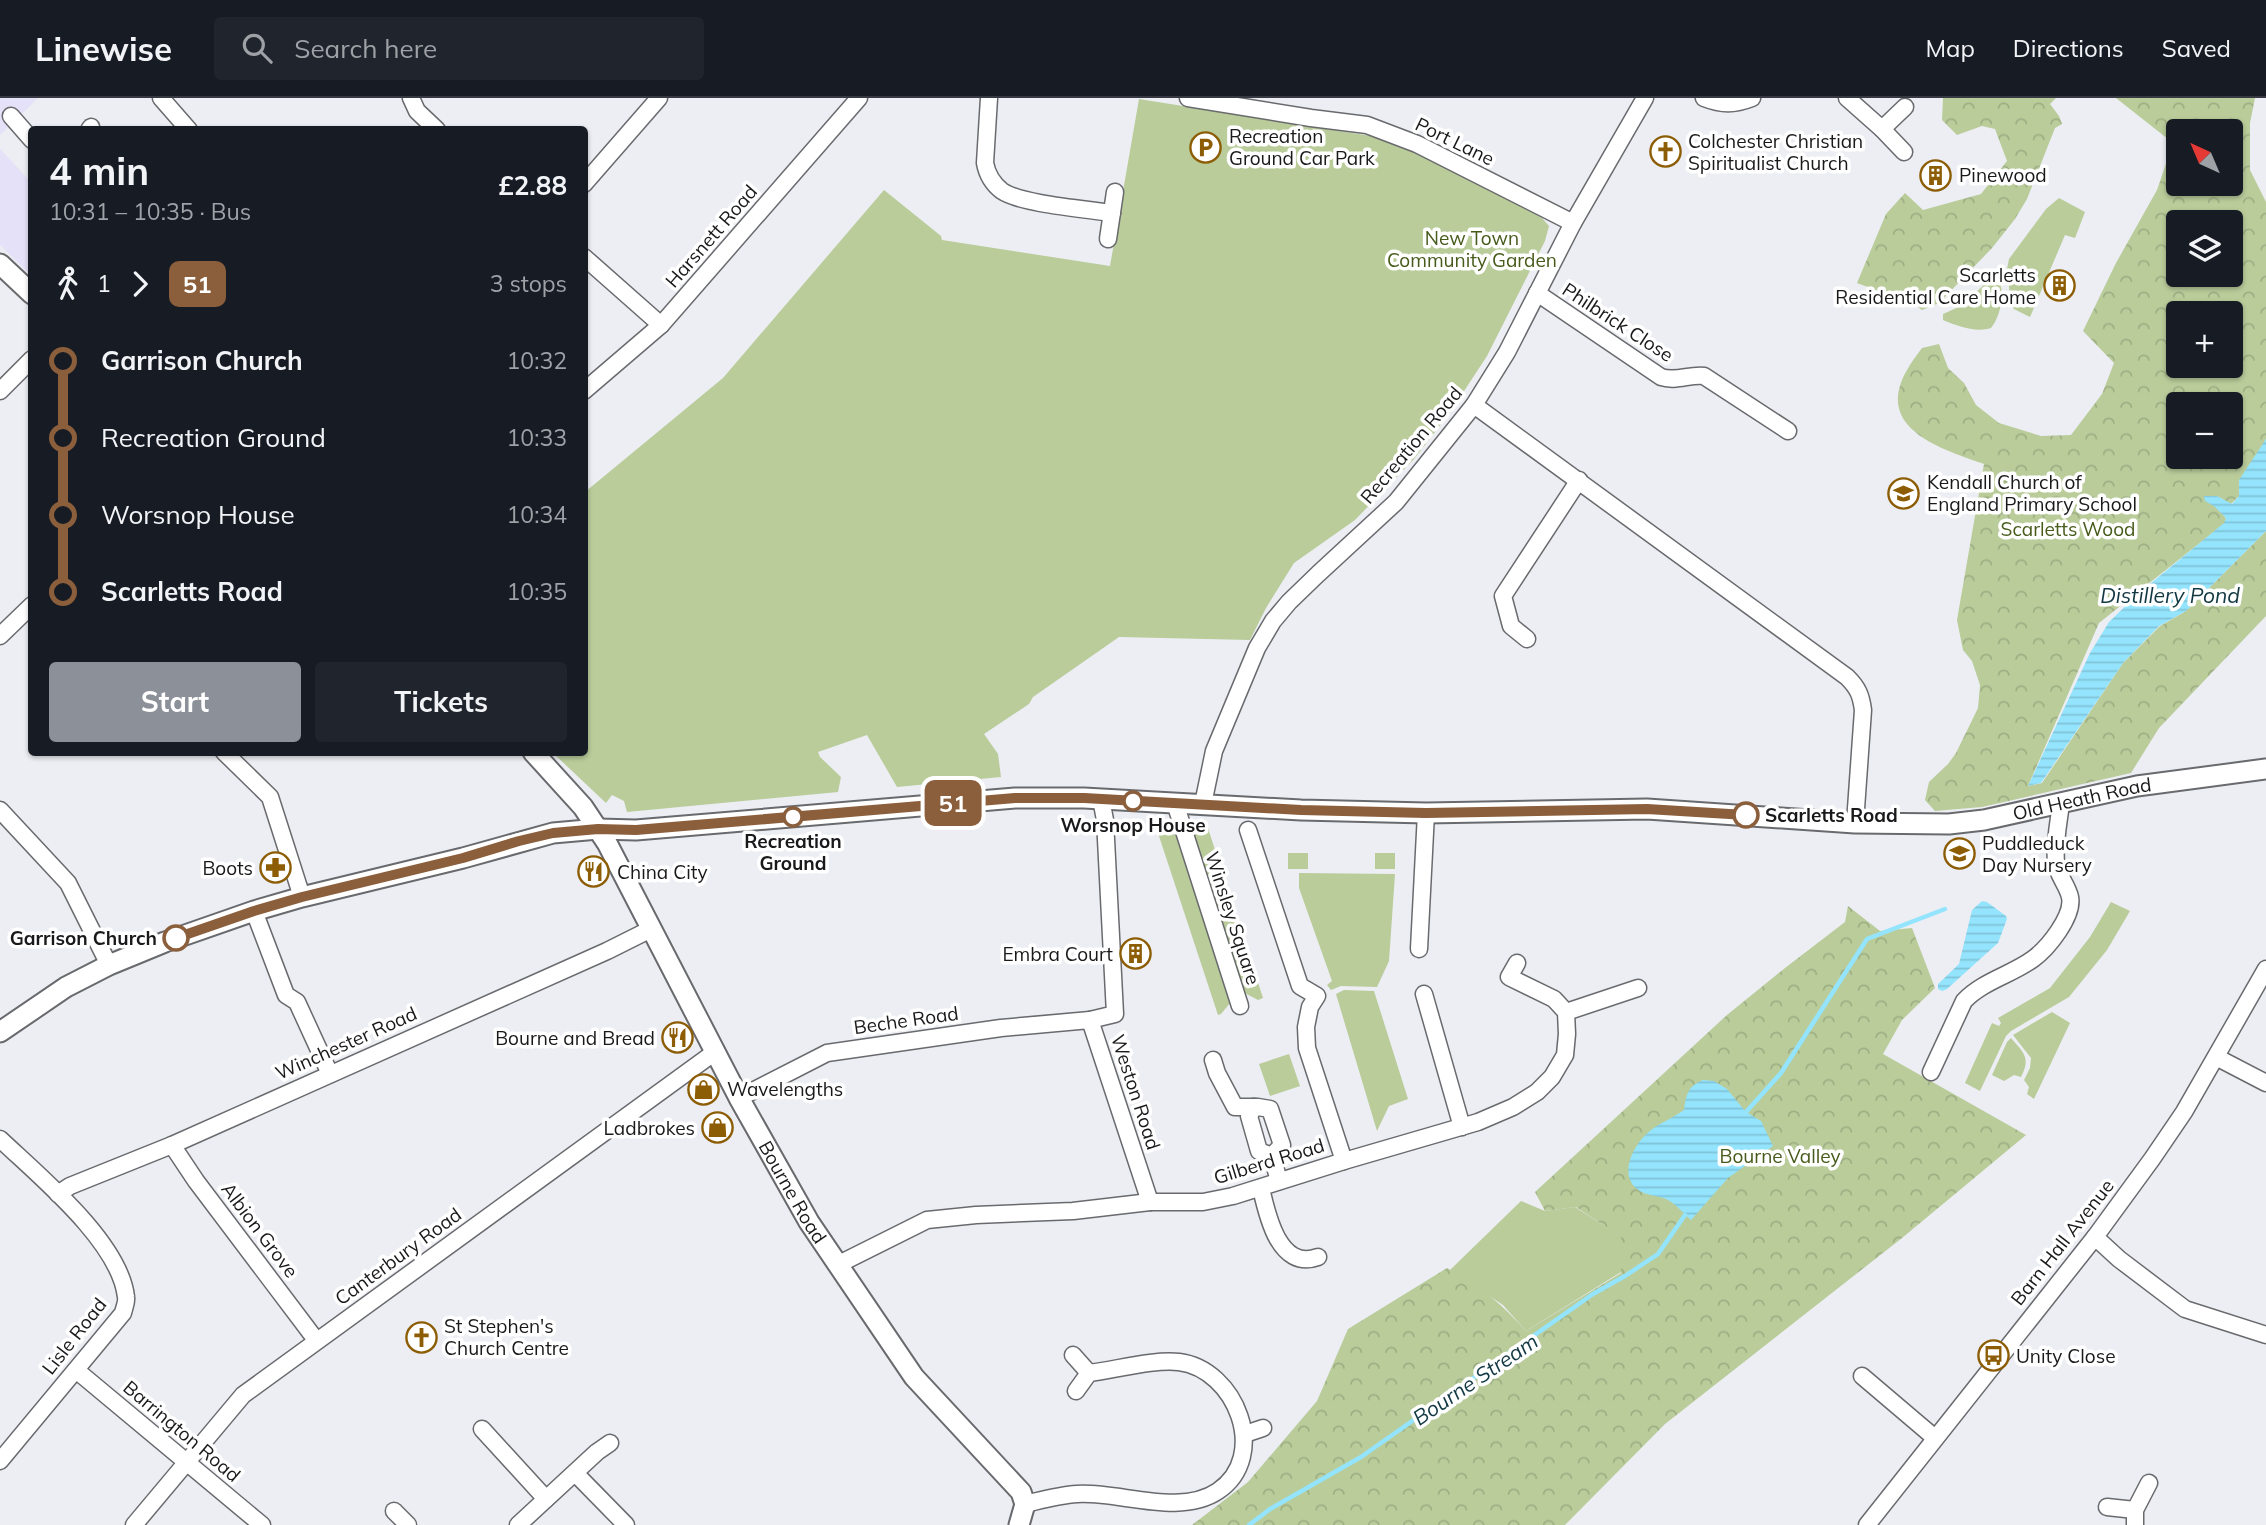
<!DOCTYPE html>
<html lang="en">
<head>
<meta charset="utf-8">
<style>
  :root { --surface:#171b24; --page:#20242c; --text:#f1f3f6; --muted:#9ea1a6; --line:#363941; --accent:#8c9099 }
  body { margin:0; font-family:Mulish,sans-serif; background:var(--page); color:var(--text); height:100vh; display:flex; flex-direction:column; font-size:26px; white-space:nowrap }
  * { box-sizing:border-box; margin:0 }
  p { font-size:23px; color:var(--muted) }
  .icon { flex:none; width:38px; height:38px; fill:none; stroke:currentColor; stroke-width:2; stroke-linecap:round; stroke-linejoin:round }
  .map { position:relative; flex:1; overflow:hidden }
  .side { position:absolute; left:28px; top:28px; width:560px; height:630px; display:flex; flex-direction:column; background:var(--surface); border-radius:7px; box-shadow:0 2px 5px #0004 }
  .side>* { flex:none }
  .badge { padding:0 14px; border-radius:10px; font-size:24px; line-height:46px }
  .needle { width:46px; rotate:316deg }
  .fabs { position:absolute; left:2166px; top:21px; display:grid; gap:14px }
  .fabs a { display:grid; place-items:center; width:77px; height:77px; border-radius:7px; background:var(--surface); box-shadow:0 2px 5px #0004; font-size:35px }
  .map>.badge { position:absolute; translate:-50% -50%; box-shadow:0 0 0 4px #fff }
  .legs { display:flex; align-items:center; gap:10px; height:77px; padding:0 21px; font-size:23px }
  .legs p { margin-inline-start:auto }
  .headline { display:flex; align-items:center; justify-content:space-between; height:119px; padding:0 21px }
  h1 { font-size:38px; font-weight:700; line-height:52px }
  .button { display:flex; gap:14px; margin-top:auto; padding:14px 21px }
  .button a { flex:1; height:80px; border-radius:7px; background:var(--accent); color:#fff; font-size:28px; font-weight:700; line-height:80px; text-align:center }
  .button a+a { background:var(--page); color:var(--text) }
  ul { padding:0 21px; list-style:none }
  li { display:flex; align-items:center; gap:24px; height:77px; font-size:26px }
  li i { display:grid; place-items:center; width:10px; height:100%; margin:0 9px; background:currentColor }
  li i::after { content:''; width:18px; height:18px; margin:-9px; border:5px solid; border-radius:50%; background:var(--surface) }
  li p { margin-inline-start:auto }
  li:first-child i { background:linear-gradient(#0000 50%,currentColor 0) }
  li:last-child i { background:linear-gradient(currentColor 50%,#0000 0) }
  header { display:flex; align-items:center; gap:42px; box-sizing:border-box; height:98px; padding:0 35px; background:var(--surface); border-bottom:2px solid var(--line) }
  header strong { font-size:33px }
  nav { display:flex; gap:38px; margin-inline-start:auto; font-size:24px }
  .search { width:490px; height:63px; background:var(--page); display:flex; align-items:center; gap:18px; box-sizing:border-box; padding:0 24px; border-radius:7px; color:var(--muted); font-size:26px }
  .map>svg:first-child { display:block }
  .commercial { fill:#e4e1f8 }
  .green { fill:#b9cc9a }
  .forest { fill:url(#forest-crowns); fill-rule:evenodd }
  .water { fill:url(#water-rules) }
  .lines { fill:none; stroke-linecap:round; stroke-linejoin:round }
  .stream { stroke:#94e4fd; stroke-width:4.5 }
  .minor-casing { stroke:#696a6e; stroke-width:19 }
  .tertiary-casing { stroke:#696a6e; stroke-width:23 }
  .minor { stroke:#fff; stroke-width:16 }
  .tertiary { stroke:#fff; stroke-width:19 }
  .line-1-casing { stroke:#fff; stroke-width:16 }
  .line-1 { stroke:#8b5e3c; stroke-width:10 }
  .stop-1-dot { fill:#fff; stroke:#8b5e3c; stroke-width:3.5 }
  .labels { text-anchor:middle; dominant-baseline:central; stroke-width:7; stroke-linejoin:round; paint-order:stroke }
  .poi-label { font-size:19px; fill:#19191b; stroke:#fff; text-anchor:start }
  .street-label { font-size:19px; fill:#19191b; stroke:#fff }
  .park-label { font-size:19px; fill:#475b1b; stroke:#fff }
  .stop-label { font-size:19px; font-weight:bold; fill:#19191b; stroke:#fff }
  .water-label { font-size:21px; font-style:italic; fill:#123843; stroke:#fff }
</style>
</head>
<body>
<header>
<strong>Linewise</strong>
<div class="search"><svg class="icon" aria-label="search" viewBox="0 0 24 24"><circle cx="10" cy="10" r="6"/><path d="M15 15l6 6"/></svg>Search here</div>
<nav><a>Map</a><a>Directions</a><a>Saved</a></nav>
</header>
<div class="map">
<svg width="2266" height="1427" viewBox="0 0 2266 1427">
  <defs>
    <pattern id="forest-crowns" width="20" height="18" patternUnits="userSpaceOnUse" patternTransform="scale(1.75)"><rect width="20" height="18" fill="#b9cc9a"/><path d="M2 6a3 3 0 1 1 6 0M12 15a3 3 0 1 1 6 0" fill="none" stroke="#9eaf84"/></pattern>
    <pattern id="water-rules" width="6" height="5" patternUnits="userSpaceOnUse" patternTransform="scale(1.75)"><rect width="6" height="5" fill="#94e4fd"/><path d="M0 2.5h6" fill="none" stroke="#7fc3d8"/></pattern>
  </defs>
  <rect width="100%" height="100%" fill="#eceef3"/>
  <!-- commercial -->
  <g class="commercial">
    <polygon points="0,0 38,0 0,37"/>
    <polygon points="0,51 31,84 31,177 0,147"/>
  </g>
  <!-- green -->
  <g class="green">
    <polygon points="1139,1 1390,41 1440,62 1542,120 1549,128 1545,143 1487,258 1449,316 1414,361 1355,422 1294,465 1266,510 1250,542 1119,539 1033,599 1029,606 984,636 998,656 1001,679 897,689 867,637 818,654 820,659 841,679 838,694 627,714 624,703 612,697 606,705 553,655 584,654 585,394 723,280 884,92 941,138 942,142 1110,168"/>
    <polygon points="2059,100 2085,114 2075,140 2065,137 2030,219 2014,211 2011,207 2007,171 2009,161 2046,111"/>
    <path d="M1993,178L1997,179C2006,192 2001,218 1991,230C1976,235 1957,228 1943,222V216L1963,207Z"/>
    <polygon points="1205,721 1263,900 1258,902 1241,893 1189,736 1197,723"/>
    <polygon points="1165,730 1182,742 1230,905 1221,916 1218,917 1157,732"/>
    <rect x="1288" y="755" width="20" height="16"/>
    <rect x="1375" y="755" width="20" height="16"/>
    <polygon points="1299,775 1395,776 1389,863 1377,889 1341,888 1331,892 1327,887 1332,883 1299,790"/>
    <polygon points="2111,804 2130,813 2107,852 2069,899 2011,933 2006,938 1980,993 1965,985 1992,925 1999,928 2001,925 1998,920 2050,890 2090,839"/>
    <polygon points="1344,892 1374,893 1408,1001 1389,1008 1377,1033 1336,896"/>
    <polygon points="2052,914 2070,925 2034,1001 2027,996 2029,989 2024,982 2030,970 2031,960 2013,937"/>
    <path d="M2011,940C2024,955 2031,960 2021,979L2014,977L2004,983L1992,977L2007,944Z"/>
    <polygon points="1289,956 1300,988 1270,998 1259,966"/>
    <polygon points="1521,1103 1545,1113 1575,1109 1622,1139 1621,1174 1526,1233 1503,1207 1450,1172"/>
  </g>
  <!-- forest -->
  <g class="forest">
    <polygon points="1943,0 2056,0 2050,6 2059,18 2062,26 2055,30 2027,101 2015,121 1992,150 1939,205 1922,212 1916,207 1857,185 1886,116 1905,95 1923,112 1981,96 2007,63 1995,31 1982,28 1957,37 1942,22"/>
    <path d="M2116,0H2255L2250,25V72L2266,104V341L2239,398L2231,406L2217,398L2214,407L2226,420L2225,425L2099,525L2028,688L2042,685L2123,565L2160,528L2186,513L2266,433V518L2159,630L2131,675L1982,709L1935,713L1925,702L1929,684L1948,666L1956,655L1978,610L1980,587L1972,563L1963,552L1957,522L1984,366C1942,351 1873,331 1907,272C1911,264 1917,257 1922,250L1939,246L1948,270L1964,285L1976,307L1999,325L2041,338L2071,337L2102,296L2114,265L2083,233L2116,165L2157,92L2173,45ZM2179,33H2231V86H2179ZM2179,124H2231V177H2179ZM2179,215H2231V268H2179ZM2179,306H2231V359H2179Z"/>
    <path d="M1848,808L1880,833L1912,830L1935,890L1902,922L1883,956L2026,1037L1902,1140L1665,1326L1565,1427H1192L1248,1384L1317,1303L1348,1231L1447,1170C1479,1187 1503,1207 1526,1233L1621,1175V1139L1576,1109L1545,1113L1535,1094L1727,917L1785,870L1845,824Z"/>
  </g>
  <!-- water -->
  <g class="water">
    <polygon points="2266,341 2266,433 2186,513 2159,528 2123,565 2041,685 2028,688 2090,555 2109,524 2139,495 2224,425 2226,420 2214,408 2205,403 2204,398 2217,398 2232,406 2239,398 2239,382"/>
    <polygon points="1982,803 1987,804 2006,818 2007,821 1998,845 1947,891 1942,893 1938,891 1938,886 1959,866 1972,812"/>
    <path d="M1703,982L1714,983L1727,991L1746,1014L1761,1023L1773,1048L1728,1080L1691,1122C1683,1115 1675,1105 1666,1101C1659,1098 1651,1098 1644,1095C1615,1082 1632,1047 1651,1032C1660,1025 1673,1020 1684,1012C1686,997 1688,988 1703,982Z"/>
  </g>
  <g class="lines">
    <!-- stream -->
    <g class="stream">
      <polyline points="1746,1014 1781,975 1867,841 1945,811"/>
      <polyline points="1249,1427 1270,1411 1361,1359 1593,1196 1625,1178 1658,1156 1685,1117"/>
    </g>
    <defs>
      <g id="minor">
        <polyline points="161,0 189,32"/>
        <polyline points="411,0 417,13 437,32"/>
        <path d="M989,0L985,65C987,76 993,86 1002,93C1021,106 1086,111 1112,115"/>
        <polyline points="1188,0 1311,20 1367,27 1417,46 1573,125"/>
        <path d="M1704,0C1722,7 1734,7 1752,0"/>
        <polyline points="1847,0 1882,31 1904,54"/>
        <polyline points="11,18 32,42"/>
        <polyline points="1882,31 1905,9"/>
        <polyline points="89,32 91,29"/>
        <polyline points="584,86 659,0"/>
        <polyline points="1108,141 1115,94"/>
        <polyline points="584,159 661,227"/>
        <path d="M1537,195L1661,279C1676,284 1690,276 1704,278L1788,333"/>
        <polyline points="0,293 32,261"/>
        <polyline points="584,293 661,227 859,0"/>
        <path d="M1474,307L1847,579C1858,590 1861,597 1863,612L1855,725"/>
        <polyline points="0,538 32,507"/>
        <polyline points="1527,541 1511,528 1503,498 1579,382"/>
        <polyline points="224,654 270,699 302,799"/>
        <polyline points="1101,701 1105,722 1115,916 1090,922 1150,1104"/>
        <polyline points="1175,705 1240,908"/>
        <polyline points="1203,706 1214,653 1257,550 1273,523 1289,504 1318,476 1396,404 1474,307 1507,254 1573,125 1645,0"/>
        <polyline points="0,712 68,785 109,867"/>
        <polyline points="1248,732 1300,888 1317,898 1310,909 1306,929 1307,950 1344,1063"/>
        <polyline points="254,813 286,897 297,904 330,976"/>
        <polyline points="1419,851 1426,715"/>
        <polyline points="1424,896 1462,1029"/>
        <polyline points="1566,914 1638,890"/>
        <polyline points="2216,959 2266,985"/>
        <polyline points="1213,962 1217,975 1235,1009 1258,1009 1270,1011 1282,1047 1272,1058 1279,1083"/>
        <path d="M1931,974L1964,903C1983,883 2011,877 2033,861C2048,850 2074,818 2070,799C2067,786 2057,777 2056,764C2054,745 2059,723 2061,705"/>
        <polyline points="739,1000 827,955 1001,930 1090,922"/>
        <polyline points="1254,1009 1249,1018 1259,1053 1272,1058"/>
        <path d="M0,1041C39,1078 120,1144 126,1199C127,1204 124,1210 123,1215L0,1363"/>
        <polyline points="172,1047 196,1083 316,1242"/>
        <path d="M1261,1090C1267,1117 1279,1173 1318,1159"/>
        <polyline points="58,1096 70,1088 172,1047 607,853 651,831"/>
        <polyline points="2095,1139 2119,1161 2185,1211 2266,1237"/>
        <polyline points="837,1167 927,1122 976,1117 1073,1113 1150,1104 1203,1104 1233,1098 1344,1063 1478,1024 1513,1009 1537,994 1552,979 1565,957 1567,936 1566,914 1554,901 1509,879 1517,865"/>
        <polyline points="1073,1257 1089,1275"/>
        <polyline points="76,1272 262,1427"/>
        <polyline points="1862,1278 1935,1340"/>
        <polyline points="482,1331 546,1401"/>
        <polyline points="1245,1336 1263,1330"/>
        <polyline points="575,1375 626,1427"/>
        <path d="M1025,1406C1042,1402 1059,1397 1077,1396C1119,1393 1180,1419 1218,1393C1270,1358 1236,1271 1179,1264C1154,1261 1115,1272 1089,1275L1076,1293"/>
        <polyline points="2107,1409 2135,1412"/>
        <polyline points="394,1413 408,1427"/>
        <polyline points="134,1427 243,1297 715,954"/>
        <polyline points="518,1427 597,1354 610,1345"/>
        <polyline points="1867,1427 2095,1139 2152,1061 2184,1014 2266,871"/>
        <polyline points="2135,1427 2135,1412 2149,1385"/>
      </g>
      <g id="tertiary">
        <polyline points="0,166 32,196"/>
        <path id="s1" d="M533,654L583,709L607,745L739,1000L809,1124L914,1279L1021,1394L1025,1406L1019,1427"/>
        <path id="s2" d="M0,934L66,889L109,867L165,844L254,813L302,799L463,760L553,735L598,731L636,732L1015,700H1084L1301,712L1426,715L1647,711L1855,725L1949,726L1984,722L2137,688L2266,671"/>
      </g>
    </defs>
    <!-- minor casing -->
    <use href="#minor" class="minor-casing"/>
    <!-- tertiary casing -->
    <use href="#tertiary" class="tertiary-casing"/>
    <!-- minor -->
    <use href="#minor" class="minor"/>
    <!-- tertiary -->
    <use href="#tertiary" class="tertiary"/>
  </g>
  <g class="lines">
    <defs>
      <polyline id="line-1" points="176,840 254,813 302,799 463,760 519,743 553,735 598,731 636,732 1015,700 1084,700 1301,712 1426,715 1647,711 1746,717"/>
    </defs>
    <!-- line-1 casing -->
    <use href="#line-1" class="line-1-casing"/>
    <!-- line-1 -->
    <use href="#line-1" class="line-1"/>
  </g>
  <!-- icons -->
  <defs>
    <symbol id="parking-ring" viewBox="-11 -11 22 22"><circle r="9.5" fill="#fff" stroke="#8c5d04" stroke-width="1.5"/><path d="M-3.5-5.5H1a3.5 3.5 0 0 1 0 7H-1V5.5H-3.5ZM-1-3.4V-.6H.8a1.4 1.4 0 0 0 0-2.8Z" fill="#8c5d04"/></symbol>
    <symbol id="church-ring" viewBox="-11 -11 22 22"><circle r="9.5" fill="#fff" stroke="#8c5d04" stroke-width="1.5"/><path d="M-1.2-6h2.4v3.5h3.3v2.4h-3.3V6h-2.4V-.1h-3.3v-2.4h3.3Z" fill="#8c5d04"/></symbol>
    <symbol id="building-ring" viewBox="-11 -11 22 22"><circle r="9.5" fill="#fff" stroke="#8c5d04" stroke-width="1.5"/><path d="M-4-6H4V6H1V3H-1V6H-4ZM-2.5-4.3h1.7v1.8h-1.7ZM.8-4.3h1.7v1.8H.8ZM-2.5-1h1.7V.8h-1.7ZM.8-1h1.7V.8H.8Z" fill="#8c5d04"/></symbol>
    <symbol id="school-ring" viewBox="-11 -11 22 22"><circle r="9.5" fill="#fff" stroke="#8c5d04" stroke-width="1.5"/><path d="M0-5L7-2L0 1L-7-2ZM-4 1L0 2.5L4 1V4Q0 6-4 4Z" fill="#8c5d04"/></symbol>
    <symbol id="pharmacy-ring" viewBox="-11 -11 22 22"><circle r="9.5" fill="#fff" stroke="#8c5d04" stroke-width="1.5"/><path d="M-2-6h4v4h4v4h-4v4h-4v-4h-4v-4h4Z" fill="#8c5d04"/></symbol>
    <symbol id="restaurant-ring" viewBox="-11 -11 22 22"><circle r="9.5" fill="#fff" stroke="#8c5d04" stroke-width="1.5"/><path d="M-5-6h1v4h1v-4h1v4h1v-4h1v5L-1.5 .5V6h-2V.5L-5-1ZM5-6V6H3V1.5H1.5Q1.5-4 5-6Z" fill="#8c5d04"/></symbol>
    <symbol id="shop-ring" viewBox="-11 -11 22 22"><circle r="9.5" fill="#fff" stroke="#8c5d04" stroke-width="1.5"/><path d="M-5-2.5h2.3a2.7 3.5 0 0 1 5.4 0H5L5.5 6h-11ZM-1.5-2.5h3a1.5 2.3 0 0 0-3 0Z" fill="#8c5d04"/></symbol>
    <symbol id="bus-ring" viewBox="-11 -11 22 22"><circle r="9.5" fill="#fff" stroke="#8c5d04" stroke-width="1.5"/><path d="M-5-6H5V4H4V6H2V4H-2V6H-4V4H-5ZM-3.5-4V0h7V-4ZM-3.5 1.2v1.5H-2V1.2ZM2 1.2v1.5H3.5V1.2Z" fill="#8c5d04"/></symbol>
  </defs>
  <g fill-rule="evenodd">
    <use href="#parking-ring" x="1188" y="32" width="35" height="35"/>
    <use href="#church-ring" x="1648" y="36" width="35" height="35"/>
    <use href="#building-ring" x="1918" y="60" width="35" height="35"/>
    <use href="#building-ring" x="2042" y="170" width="35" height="35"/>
    <use href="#school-ring" x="1886" y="378" width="35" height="35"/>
    <use href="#school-ring" x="1942" y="738" width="35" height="35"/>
    <use href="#pharmacy-ring" x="258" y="752" width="35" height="35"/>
    <use href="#restaurant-ring" x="576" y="756" width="35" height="35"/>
    <use href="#building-ring" x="1118" y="838" width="35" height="35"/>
    <use href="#restaurant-ring" x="660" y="922" width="35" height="35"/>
    <use href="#shop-ring" x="686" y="974" width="35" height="35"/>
    <use href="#shop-ring" x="700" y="1012" width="35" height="35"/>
    <use href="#church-ring" x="404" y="1222" width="35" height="35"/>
    <use href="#bus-ring" x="1976" y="1240" width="35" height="35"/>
  </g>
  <!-- markers -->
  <g class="stop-1-dot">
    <circle cx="1133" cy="703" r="9"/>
    <circle cx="1746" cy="717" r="12"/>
    <circle cx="793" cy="719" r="9"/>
    <circle cx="176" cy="840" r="12"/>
  </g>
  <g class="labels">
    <!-- poi labels -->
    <g class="poi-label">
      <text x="1229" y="38">Recreation<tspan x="1229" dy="22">Ground Car Park</tspan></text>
      <text x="1688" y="43">Colchester Christian<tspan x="1688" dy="22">Spiritualist Church</tspan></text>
      <text x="1959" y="77">Pinewood</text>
      <text x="2036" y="177" text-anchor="end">Scarletts<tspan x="2036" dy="22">Residential Care Home</tspan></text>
      <text x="1927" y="384">Kendall Church of<tspan x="1927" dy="22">England Primary School</tspan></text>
      <text x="1982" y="745">Puddleduck<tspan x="1982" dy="22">Day Nursery</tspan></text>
      <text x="253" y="770" text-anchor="end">Boots</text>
      <text x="617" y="774">China City</text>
      <text x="1113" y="856" text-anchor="end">Embra Court</text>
      <text x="655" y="940" text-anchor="end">Bourne and Bread</text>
      <text x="727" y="991">Wavelengths</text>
      <text x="695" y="1030" text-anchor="end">Ladbrokes</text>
      <text x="444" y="1228">St Stephen's<tspan x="444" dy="22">Church Centre</tspan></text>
      <text x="2016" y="1258">Unity Close</text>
    </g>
    <!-- street labels -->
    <g class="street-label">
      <text transform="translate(1455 43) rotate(26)">Port Lane</text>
      <text transform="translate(711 138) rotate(-49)">Harsnett Road</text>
      <text transform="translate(1618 224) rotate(33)">Philbrick Close</text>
      <text transform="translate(1411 347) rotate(-50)">Recreation Road</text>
      <text stroke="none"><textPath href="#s2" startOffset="2126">Old Heath Road</textPath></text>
      <text transform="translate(1233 820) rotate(72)">Winsley Square</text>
      <text transform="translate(906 922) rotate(-8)">Beche Road</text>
      <text transform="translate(346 945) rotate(-24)">Winchester Road</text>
      <text transform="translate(1136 994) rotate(72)">Weston Road</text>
      <text transform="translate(1269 1063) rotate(-17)">Gilberd Road</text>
      <text stroke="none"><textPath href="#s1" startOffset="513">Bourne Road</textPath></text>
      <text transform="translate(260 1132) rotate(53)">Albion Grove</text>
      <text transform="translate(2062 1144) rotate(-52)">Barn Hall Avenue</text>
      <text transform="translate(398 1158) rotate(-36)">Canterbury Road</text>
      <text transform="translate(74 1238) rotate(-52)">Lisle Road</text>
      <text transform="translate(182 1333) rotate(40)">Barrington Road</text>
    </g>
    <!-- park labels -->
    <g class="park-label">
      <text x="1472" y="140">New Town<tspan x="1472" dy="22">Community Garden</tspan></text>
      <text x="2068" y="431">Scarletts Wood</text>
      <text x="1780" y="1058">Bourne Valley</text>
    </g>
    <!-- stop labels -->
    <g class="stop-label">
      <text x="1765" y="717" text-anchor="start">Scarletts Road</text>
      <text x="1133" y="727">Worsnop House</text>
      <text x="793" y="743">Recreation<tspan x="793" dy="22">Ground</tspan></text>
      <text x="157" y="840" text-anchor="end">Garrison Church</text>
    </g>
    <!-- water labels -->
    <g class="water-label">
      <text x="2170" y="497">Distillery Pond</text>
      <text transform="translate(1475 1281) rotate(-34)">Bourne Stream</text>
    </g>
  </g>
</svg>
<div class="fabs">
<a><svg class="needle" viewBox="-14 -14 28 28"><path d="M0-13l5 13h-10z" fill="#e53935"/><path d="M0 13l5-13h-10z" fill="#9ea1a6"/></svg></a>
<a><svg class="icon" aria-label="layers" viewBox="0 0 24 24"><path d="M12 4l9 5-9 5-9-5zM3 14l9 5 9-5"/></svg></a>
<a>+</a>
<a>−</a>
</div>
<b class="badge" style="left:953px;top:705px;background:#8b5e3c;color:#fff">51</b>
<section class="side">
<div class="headline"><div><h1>4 min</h1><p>10:31 – 10:35 · Bus</p></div><b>£2.88</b></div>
<div class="legs"><svg class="icon" aria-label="walk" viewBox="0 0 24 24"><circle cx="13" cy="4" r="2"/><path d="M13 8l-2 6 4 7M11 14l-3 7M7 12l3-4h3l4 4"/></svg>1<svg class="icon" aria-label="forward" viewBox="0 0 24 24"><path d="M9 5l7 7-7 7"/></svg><b class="badge" style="background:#8b5e3c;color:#fff">51</b><p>3 stops</p></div>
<ul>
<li><i style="color:#8b5e3c"></i><b>Garrison Church</b><p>10:32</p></li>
<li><i style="color:#8b5e3c"></i><span>Recreation Ground</span><p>10:33</p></li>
<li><i style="color:#8b5e3c"></i><span>Worsnop House</span><p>10:34</p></li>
<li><i style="color:#8b5e3c"></i><b>Scarletts Road</b><p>10:35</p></li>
</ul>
<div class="button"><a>Start</a><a>Tickets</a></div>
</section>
</div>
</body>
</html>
